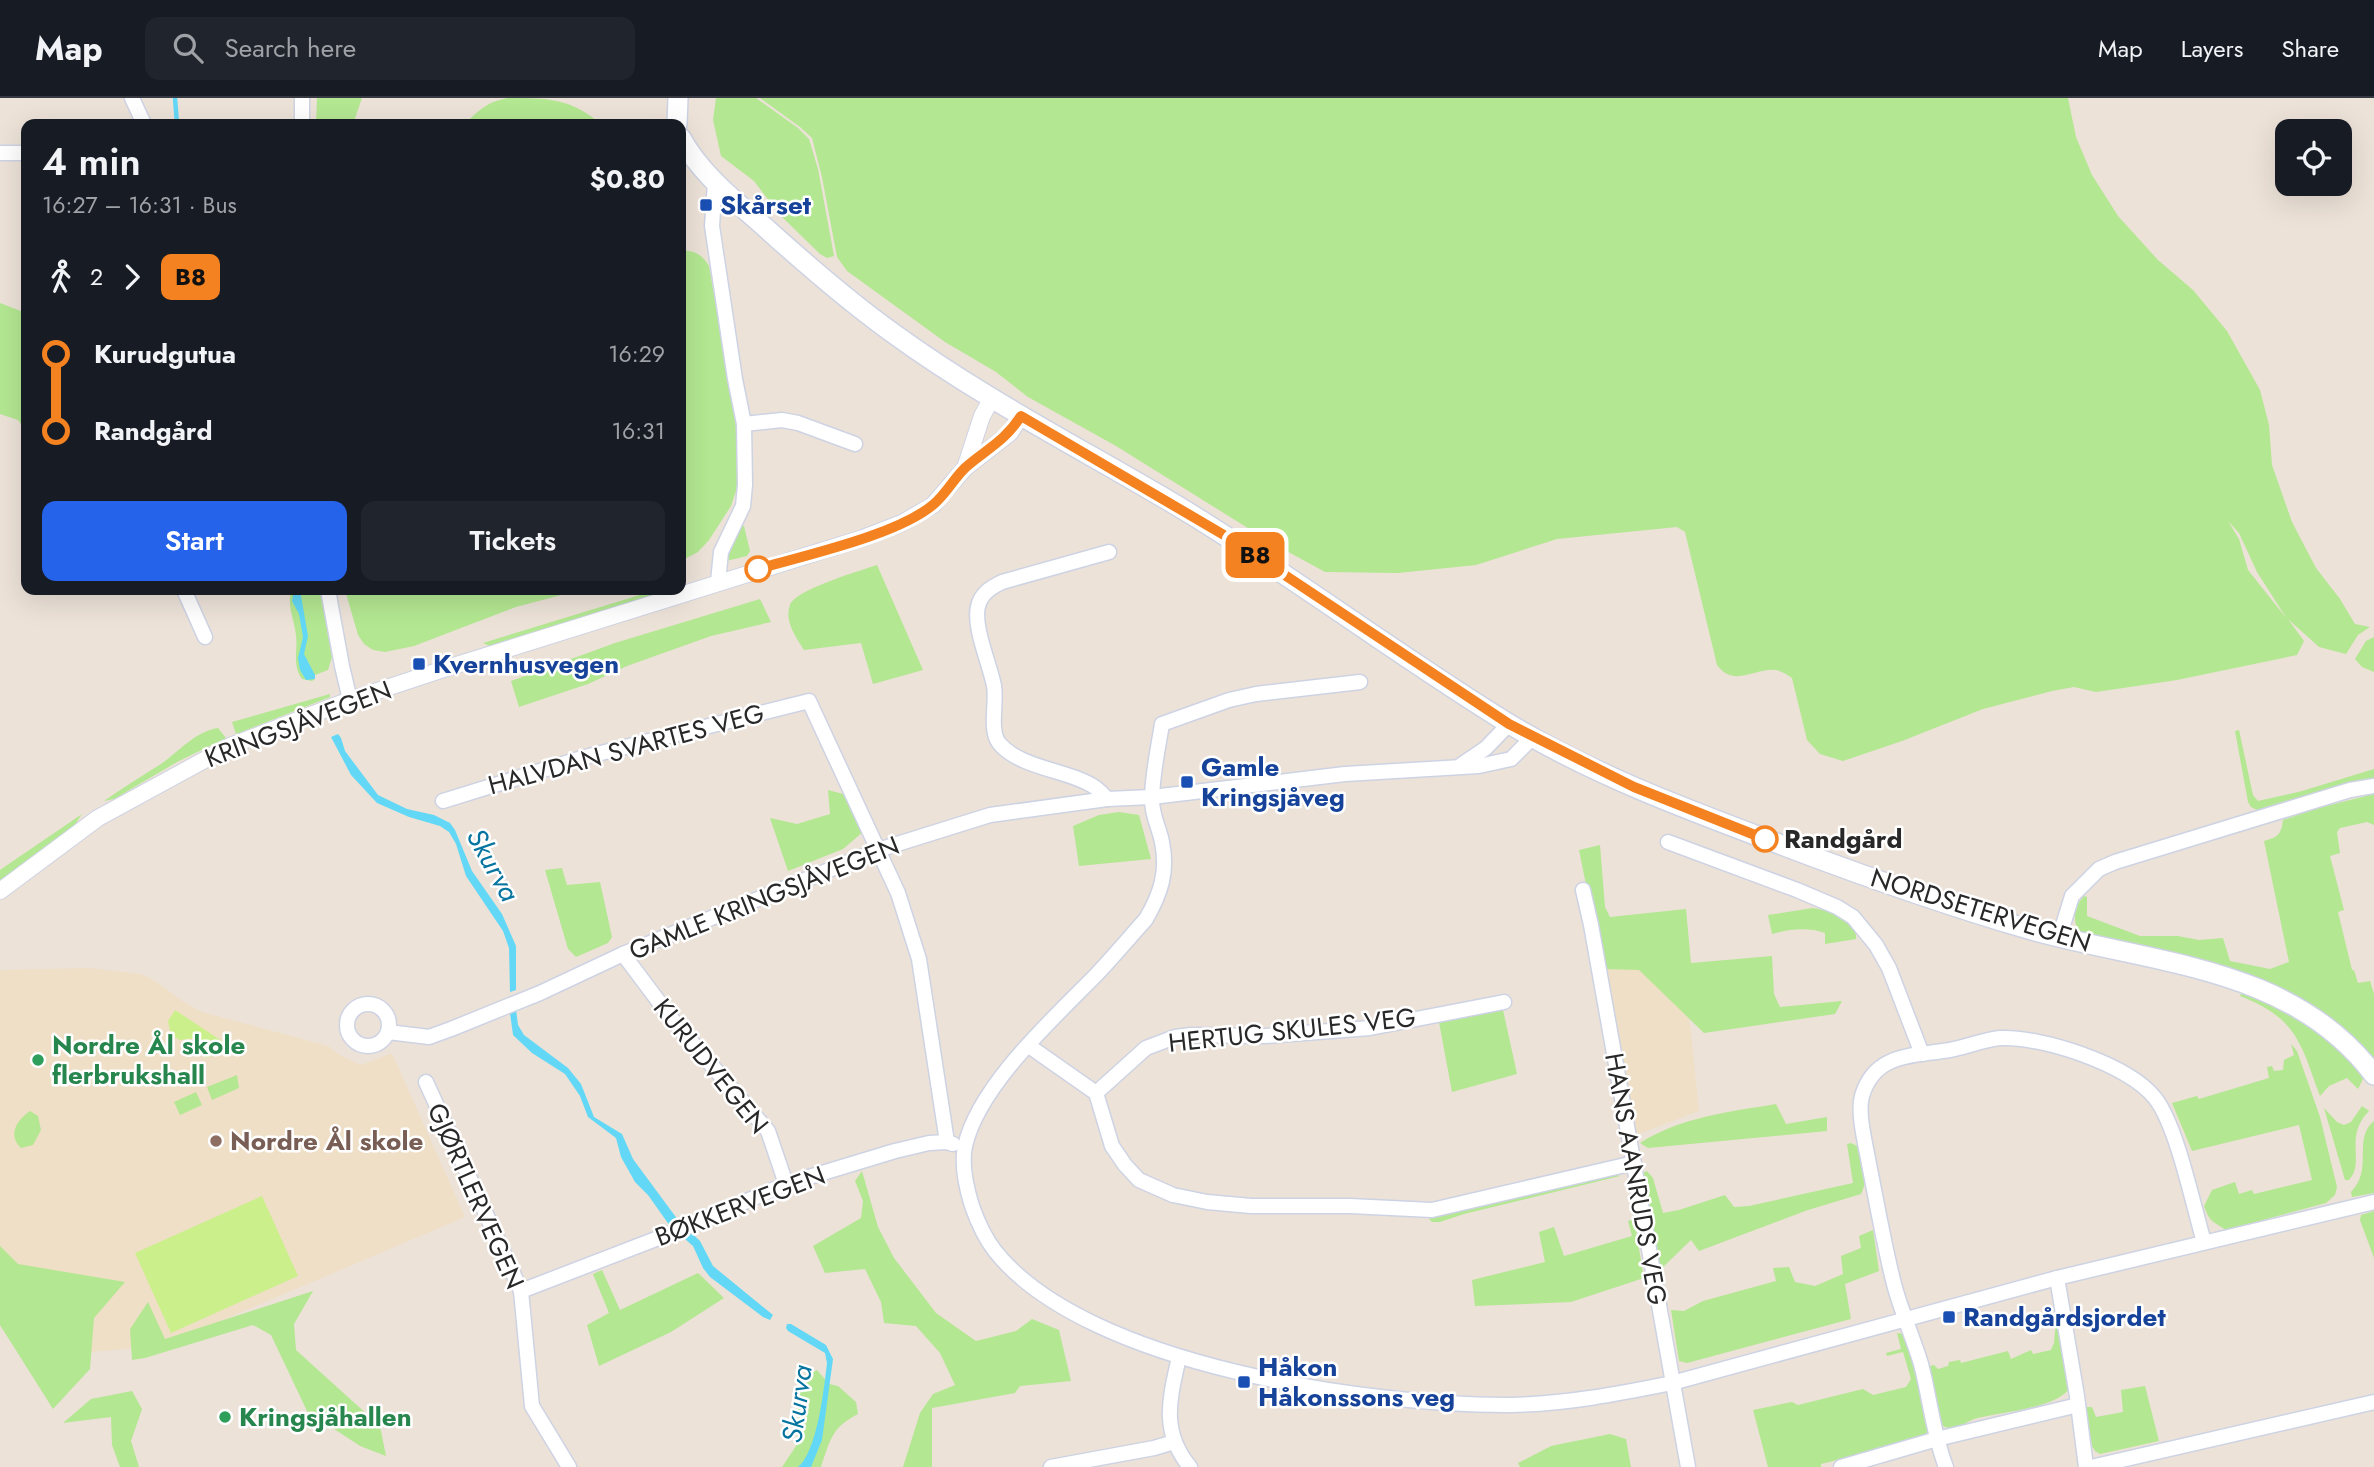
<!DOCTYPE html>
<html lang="en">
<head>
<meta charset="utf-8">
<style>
  :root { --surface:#171b24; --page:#20242c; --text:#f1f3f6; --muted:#9ea1a6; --line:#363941; --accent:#2563eb }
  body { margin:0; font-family:Jost,sans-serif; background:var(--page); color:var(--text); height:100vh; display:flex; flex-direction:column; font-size:26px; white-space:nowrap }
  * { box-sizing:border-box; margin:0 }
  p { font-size:23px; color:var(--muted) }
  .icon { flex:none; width:38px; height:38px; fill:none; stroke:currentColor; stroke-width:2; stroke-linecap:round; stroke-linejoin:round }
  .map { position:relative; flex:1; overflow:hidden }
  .drawer { position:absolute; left:21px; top:21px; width:665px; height:476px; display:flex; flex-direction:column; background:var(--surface); border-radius:14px; box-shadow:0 7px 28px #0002 }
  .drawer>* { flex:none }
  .badge { padding:0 14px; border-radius:10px; font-size:24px; line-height:46px }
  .fabs { position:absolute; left:2275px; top:21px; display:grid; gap:14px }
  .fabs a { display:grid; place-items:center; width:77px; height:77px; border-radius:14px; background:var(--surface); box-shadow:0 7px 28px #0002; font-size:35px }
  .map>.badge { position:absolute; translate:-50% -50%; box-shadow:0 0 0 4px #fff }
  .legs { display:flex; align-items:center; gap:10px; height:77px; padding:0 21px; font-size:23px }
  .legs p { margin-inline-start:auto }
  .summary { display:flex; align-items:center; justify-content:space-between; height:119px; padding:0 21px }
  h1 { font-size:38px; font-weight:600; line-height:52px }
  .button { display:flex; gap:14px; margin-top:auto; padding:14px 21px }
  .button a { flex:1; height:80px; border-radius:14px; background:var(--accent); color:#fff; font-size:28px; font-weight:600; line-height:80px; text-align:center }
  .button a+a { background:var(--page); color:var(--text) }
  ul { padding:0 21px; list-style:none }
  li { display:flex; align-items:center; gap:24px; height:77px; font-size:26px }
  li i { display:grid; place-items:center; width:10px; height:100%; margin:0 9px; background:currentColor }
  li i::after { content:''; width:18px; height:18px; margin:-9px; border:5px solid; border-radius:50%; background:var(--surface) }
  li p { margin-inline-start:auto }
  li:first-child i { background:linear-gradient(#0000 50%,currentColor 0) }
  li:last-child i { background:linear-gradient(currentColor 50%,#0000 0) }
  header { display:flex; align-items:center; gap:42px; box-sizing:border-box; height:98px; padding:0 35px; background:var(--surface); border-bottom:2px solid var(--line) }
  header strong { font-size:33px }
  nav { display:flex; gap:38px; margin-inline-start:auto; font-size:24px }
  .search { width:490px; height:63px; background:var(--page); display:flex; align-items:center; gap:18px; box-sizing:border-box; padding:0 24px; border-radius:14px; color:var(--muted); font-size:26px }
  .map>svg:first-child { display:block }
  .education { fill:#efdfc6 }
  .green { fill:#b3e791; fill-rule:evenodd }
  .pitch { fill:#cbef8b }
  .water { fill:#63d8f6 }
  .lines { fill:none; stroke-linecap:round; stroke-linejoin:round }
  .stream { stroke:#63d8f6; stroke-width:4.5 }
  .minor-casing { stroke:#ced3e3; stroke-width:17 }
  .tertiary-casing { stroke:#ced3e3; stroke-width:18 }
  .secondary-casing { stroke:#ced3e3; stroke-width:22 }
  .minor { stroke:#fff; stroke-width:14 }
  .tertiary { stroke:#fff; stroke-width:16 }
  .secondary { stroke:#fff; stroke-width:19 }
  .line-1-casing { stroke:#fff; stroke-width:16 }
  .line-1 { stroke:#f58220; stroke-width:10 }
  .transit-dot { fill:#1a4fb4; stroke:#fff; stroke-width:2.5 }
  .stop-1-dot { fill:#fff; stroke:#f58220; stroke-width:3.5 }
  .leisure-dot { fill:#2e9e5b; stroke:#fff; stroke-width:2.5 }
  .education-dot { fill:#8d6e63; stroke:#fff; stroke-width:2.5 }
  .labels { text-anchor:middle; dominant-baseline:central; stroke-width:5; stroke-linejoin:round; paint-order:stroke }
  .transit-label { font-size:26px; font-weight:bold; fill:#164399; stroke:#fff; text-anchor:start }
  .street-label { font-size:26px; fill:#282828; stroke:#fff }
  .stop-label { font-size:26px; font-weight:bold; fill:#282828; stroke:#fff; text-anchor:start }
  .leisure-label { font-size:26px; font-weight:bold; fill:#27864d; stroke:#fff; text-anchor:start }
  .education-label { font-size:26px; font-weight:bold; fill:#785e54; stroke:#fff; text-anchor:start }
  .water-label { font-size:28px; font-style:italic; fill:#05749f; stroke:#fff }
</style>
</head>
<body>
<header>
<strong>Map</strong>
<div class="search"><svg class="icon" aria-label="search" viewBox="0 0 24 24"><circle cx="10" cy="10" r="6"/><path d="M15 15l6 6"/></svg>Search here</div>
<nav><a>Map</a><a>Layers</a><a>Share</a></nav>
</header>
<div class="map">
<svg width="2374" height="1369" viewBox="0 0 2374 1369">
  <rect width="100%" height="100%" fill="#ece2d8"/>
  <!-- education -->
  <g class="education">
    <polygon points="1673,821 1691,934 1699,1013 1636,1037 1595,835"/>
    <polygon points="89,870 141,876 157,884 182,903 202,914 328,948 341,958 361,967 392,955 465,1119 162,1248 54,1257 0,1169 0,872"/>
  </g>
  <!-- green -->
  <g class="green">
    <polygon points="317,0 362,0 353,26 316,26"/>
    <path d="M508,0C548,0 570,0 601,26H465C478,12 489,3 508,0Z"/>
    <polygon points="716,0 756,0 798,30 809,41 818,71 834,158 827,160 820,156 779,116 754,83 721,58 713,22"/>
    <path d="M760,0H2068L2076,39L2092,77L2118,118L2158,162L2193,192L2227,233L2260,292L2269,327L2272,367L2292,424L2316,470L2340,501L2355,526L2370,529L2358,537L2346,556L2319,549L2288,521L2304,543L2297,557L2177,582L2096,594L2074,589L2052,593L1983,611L1902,643L1843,663L1820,656L1807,642L1792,580C1788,577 1781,573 1776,572C1754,570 1734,590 1717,567L1685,434L1677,429L1557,441L1476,467L1398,475L1325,474L1272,445L1116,348L1028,299L996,274L945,244L847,173L837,159L822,79L812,40L800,29ZM2228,423L2239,435L2257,474L2287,521L2248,472L2239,441Z"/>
    <path d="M681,152C695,153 702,156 709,168L738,329L740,370L736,393L731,408L709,442L698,454L681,463Z"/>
    <polygon points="0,205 26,215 26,333 18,322 0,316"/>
    <polygon points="740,427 744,428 750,453 747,458 726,463 726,453"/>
    <path d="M877,467L923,572L873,586L861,545L804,552C796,539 784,523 790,507C795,492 859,473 877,467Z"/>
    <path d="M291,492H320L332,559L328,572L315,577V581L312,583L302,581C292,566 298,554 296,537C294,520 287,509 291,492Z"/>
    <polygon points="345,492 580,492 516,509 414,548 385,554 373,552 364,546 358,537"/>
    <polygon points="656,492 672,492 492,549 483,545"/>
    <polygon points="760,501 771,524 711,538 627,568 588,586 519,609 511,583 615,545"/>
    <polygon points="2374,539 2374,574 2362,569 2355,561 2366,543"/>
    <polygon points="330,596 330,599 236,636 232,624"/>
    <path d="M218,630L226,640L177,664L114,701L104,703C122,690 142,678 161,666C178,654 196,633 218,630Z"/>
    <polygon points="2239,632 2253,697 2258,703 2302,693 2374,671 2374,680 2257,712 2251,709 2248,704 2235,633"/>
    <polygon points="828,692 847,697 864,733 843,751 788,773 770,720 797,726 830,716"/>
    <path d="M2374,696V727L2367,724L2340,730L2337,734L2340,755L2330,758L2344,812L2338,814L2352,872H2354L2358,885L2370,883L2374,896V962C2342,925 2305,901 2260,882L2079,834C2072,821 2074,809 2084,798L2087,799V818L2140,838H2178L2199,842L2223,840L2230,863L2270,871L2289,864L2264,743C2278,739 2281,737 2283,722L2318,710Z"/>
    <polygon points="1119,714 1139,717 1151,761 1079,768 1073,728 1099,717"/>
    <polygon points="82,716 74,728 0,783 0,772"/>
    <polygon points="1600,747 1605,809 1610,819 1686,811 1691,865 1772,858 1774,896 1780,909 1842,903 1835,916 1704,935 1639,872 1603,871 1579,752"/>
    <polygon points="562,770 567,787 600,784 612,839 608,845 576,859 568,851 545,772"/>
    <path d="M1813,810C1829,813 1858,820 1856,841L1825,846V835C1807,829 1791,831 1772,836L1768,817Z"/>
    <path d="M2242,894C2289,912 2334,937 2363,981L2358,991L2347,980L2329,988L2320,998C2301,946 2297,920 2240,898Z"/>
    <polygon points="1503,912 1517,976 1452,994 1439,924"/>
    <path d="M2291,946L2297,953L2320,1019L2337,1089L2335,1097L2326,1105L2226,1132C2213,1123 2210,1125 2204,1108L2212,1092L2235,1084L2239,1096L2252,1092L2254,1096L2312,1082L2299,1027L2192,1053L2172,1005L2197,998L2199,1001L2269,980L2267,969L2272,968L2274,973L2283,972L2284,962L2294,957Z"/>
    <polygon points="237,977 239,990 212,1002 207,989"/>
    <polygon points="196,994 202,1007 180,1017 174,1004"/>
    <path d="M1776,1006L1786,1026L1827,1019V1033L1648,1050L1640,1045C1681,1019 1729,1014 1776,1006Z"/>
    <path d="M2362,1008L2369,1013C2343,1039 2366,1064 2349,1082H2345L2324,1010L2337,1024L2344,1027L2351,1024Z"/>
    <path d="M30,1013L38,1018L41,1032L33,1047L21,1050C7,1037 17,1022 30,1013Z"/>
    <path d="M2374,1023V1095L2352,1099L2351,1094C2374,1071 2352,1041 2374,1023Z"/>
    <path d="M1851,1045L1859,1049C1862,1064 1869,1082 1861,1096L1808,1112L1699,1153L1691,1142L1660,1172L1643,1075L1647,1073L1653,1080L1663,1115L1679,1112L1725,1097L1734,1109L1749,1108L1853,1085L1847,1046Z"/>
    <polygon points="862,1073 878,1129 894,1160 936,1215 976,1243 1016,1233 1032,1221 1059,1232 1071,1283 1020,1288 1015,1295 932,1310 932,1369 903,1369 920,1315 933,1296 955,1287 940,1255 916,1228 884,1225 881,1204 865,1171 825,1175 813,1148 861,1120 863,1103 855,1083"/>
    <polygon points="1614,1075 1620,1078 1464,1116 1440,1124 1432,1124 1429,1121 1430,1118"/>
    <polygon points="2374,1113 2374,1160 2360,1122 2361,1117"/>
    <polygon points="1634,1121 1644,1180 1571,1204 1475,1208 1472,1182 1545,1164 1539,1134 1554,1129 1564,1158 1632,1138 1628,1123"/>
    <polygon points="1873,1132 1879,1173 1845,1186 1851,1221 1687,1265 1679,1263 1671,1212 1684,1213 1703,1203 1776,1183 1773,1170 1789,1169 1795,1184 1815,1188 1843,1176 1841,1158 1861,1150 1859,1138"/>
    <polygon points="0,1148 18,1166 125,1184 94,1220 90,1271 53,1311 0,1227"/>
    <polygon points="602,1172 620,1212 698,1175 724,1200 671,1234 599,1268 587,1227 609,1215 593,1176"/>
    <polygon points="313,1193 294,1226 296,1252 380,1328 386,1358 360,1348 307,1313 271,1237 253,1227 145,1260 132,1262 130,1231 148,1204 165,1241"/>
    <path d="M2059,1222L2071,1288C2059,1311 1998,1314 1974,1321C1967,1324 1960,1329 1954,1330C1948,1331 1943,1329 1939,1324L1927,1269L1934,1267L1938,1271L1948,1268L1949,1264L1960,1262L1961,1265L2008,1253L2011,1261L2031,1252L2033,1256L2051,1252L2054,1245L2056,1223Z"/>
    <polygon points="1897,1235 1904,1236 1910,1245 1929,1330 1926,1336 1918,1342 1821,1366 1821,1369 1768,1369 1753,1312 1792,1304 1798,1307 1863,1291 1873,1297 1906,1289 1911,1281 1903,1254 1887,1258 1886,1255 1901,1251"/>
    <path d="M817,1272L829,1286L838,1288L856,1304L858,1316C832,1329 830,1342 821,1369H782L796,1348L799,1325L796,1300L801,1281Z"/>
    <polygon points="2145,1288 2159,1343 2100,1356 2095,1353 2092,1348 2086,1309 2092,1309 2096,1319 2123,1314 2121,1292"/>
    <polygon points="132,1293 142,1311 131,1343 139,1369 120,1369 112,1347 111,1319 63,1325 91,1301"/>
    <polygon points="1610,1336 1626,1341 1631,1369 1520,1369 1518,1365 1551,1348"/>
  </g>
  <!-- pitch -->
  <g class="pitch">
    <polygon points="175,912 228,947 221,957 206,959 198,953 195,940 180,942 171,937 168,923"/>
    <polygon points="262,1098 298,1178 171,1235 135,1155"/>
  </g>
  <!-- water -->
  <g class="water">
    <polygon points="294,492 300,492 308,538 304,556 315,577 315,581 306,582 300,572 298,560 303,539 299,516 292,503"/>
    <polygon points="338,636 341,640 345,653 378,697 407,711 434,717 450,725 455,732 472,773 502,816 516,848 516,892 510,894 509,850 503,833 466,778 456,746 449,734 440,728 409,719 377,705 351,677 331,639"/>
    <polygon points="516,912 518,927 524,937 568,970 581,986 594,1019 622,1036 633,1061 678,1122 700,1143 713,1168 773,1217 770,1222 763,1219 710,1179 703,1170 693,1148 670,1128 648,1097 635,1084 621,1059 616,1040 588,1019 580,998 565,976 532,955 513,937 510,915"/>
    <path d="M787,1226H791L826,1247L833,1261L822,1342L811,1369H798C817,1354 824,1291 827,1265L825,1255L788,1233L786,1230Z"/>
  </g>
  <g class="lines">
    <!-- stream -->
    <polyline class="stream" points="175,0 177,26"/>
    <defs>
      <g id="minor">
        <polyline points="132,0 144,26"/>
        <polyline points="302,0 302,26"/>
        <polyline points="0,55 26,55"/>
        <polyline points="715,84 712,128 735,281 744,326 745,387 743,408 721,454 718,484"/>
        <polyline points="744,326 782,322 798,325 855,346"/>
        <polyline points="184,492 205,539"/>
        <polyline points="328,492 342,568 350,602"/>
        <path d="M1360,584L1256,596L1229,602L1162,626C1158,651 1152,677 1152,702C1152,718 1159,729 1162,744C1168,774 1161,795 1146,821C1130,839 1114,858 1097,876C1054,920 979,987 965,1048C961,1068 966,1089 972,1108C978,1125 984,1139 995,1153C1086,1268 1371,1308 1511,1307C1565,1306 1618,1296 1672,1285L2057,1180L2374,1104"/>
        <polyline points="1461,667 1486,650 1509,626"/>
        <path d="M1107,701C1104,697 1100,693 1096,690C1071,672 1020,671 999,645C989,632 997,604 994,588C990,566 971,525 979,505C983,494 992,489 1002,484L1109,454"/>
        <polyline points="443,703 585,659 809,603 898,795 919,861 947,1044"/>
        <polyline points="1668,744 1797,792 1837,809 1853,819 1876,847 1889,870 1922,956"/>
        <polyline points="1583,792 1591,827 1688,1369"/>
        <polyline points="2059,840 2072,798 2099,771 2115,764 2350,692 2374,688"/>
        <polyline points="623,856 671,920 768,1033 786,1086"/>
        <circle cx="368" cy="927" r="21"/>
        <polyline points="388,934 429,939 451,931 540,895 623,856 878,752 990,717 1107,701 1152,699 1345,676 1479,668 1511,661 1533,639"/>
        <polyline points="1029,948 1096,995 1112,1048 1125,1067 1139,1082 1173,1097 1207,1104 1251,1108 1350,1108 1432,1112 1634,1065"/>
        <polyline points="426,984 521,1193 532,1308 569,1369"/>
        <polyline points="1096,995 1146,950 1175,939 1191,937 1265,938 1370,930 1504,904"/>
        <polyline points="2057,1180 2077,1298 2086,1369"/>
        <polyline points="521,1193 687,1129 786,1086 895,1053 929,1045 947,1044 953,1046"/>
        <path d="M1179,1259C1170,1300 1160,1333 1190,1369"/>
        <polyline points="1051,1369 1154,1350 1174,1344"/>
        <polyline points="1841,1369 1937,1341 2078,1307"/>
        <path d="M1946,1369C1933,1336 1930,1300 1921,1266C1913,1239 1901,1213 1894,1186C1884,1147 1877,1106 1869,1066C1866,1048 1857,1015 1862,998C1874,957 1909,958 1943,953C1962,951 1981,942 2000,940C2041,938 2128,966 2155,1000C2177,1028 2193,1107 2204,1144"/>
        <polyline points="2091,1369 2374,1304"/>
      </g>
      <g id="tertiary">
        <polyline points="965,370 982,318 992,300"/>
        <polyline points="0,793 98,720 230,648 350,602 450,569 863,440 902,425 933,407 965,370 1010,335 1021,318"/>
      </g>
      <g id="secondary">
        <polyline points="677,26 678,0"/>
        <path d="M681,40C701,77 737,104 768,132C808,168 847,202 890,233C980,299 1080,350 1176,407C1289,475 1394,555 1506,624C1596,679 1697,715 1795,752C1872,781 1949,808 2028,831C2150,866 2292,867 2374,977"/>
      </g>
    </defs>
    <!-- minor casing -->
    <use href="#minor" class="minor-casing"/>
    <!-- tertiary casing -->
    <use href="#tertiary" class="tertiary-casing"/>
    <!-- secondary casing -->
    <use href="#secondary" class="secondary-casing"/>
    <!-- minor -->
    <use href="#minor" class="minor"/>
    <!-- tertiary -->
    <use href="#tertiary" class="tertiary"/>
    <!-- secondary -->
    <use href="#secondary" class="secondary"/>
  </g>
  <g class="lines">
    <defs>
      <path id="line-1" d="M758,471C806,457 898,437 934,406C947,395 954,380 966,369C988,350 1004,344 1021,318L1229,440L1509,626L1634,689L1765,741"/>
    </defs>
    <!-- line-1 casing -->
    <use href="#line-1" class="line-1-casing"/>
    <!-- line-1 -->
    <use href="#line-1" class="line-1"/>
  </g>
  <!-- markers -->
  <g class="transit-dot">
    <rect x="699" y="100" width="14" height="14" rx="3.5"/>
    <rect x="412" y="559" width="14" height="14" rx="3.5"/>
    <rect x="1180" y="677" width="14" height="14" rx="3.5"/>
    <rect x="1942" y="1212" width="14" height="14" rx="3.5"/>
    <rect x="1237" y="1277" width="14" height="14" rx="3.5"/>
  </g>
  <g class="stop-1-dot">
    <circle cx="758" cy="471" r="12"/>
    <circle cx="1765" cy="741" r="12"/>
  </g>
  <g class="leisure-dot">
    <circle cx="38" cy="962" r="7"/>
    <circle cx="225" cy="1319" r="7"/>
  </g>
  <circle class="education-dot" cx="216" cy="1043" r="7"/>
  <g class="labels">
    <!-- transit labels -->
    <g class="transit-label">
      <text x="720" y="107">Skårset</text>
      <text x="433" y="566">Kvernhusvegen</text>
      <text x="1201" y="669">Gamle<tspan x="1201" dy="30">Kringsjåveg</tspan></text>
      <text x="1963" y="1219">Randgårdsjordet</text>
      <text x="1258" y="1269">Håkon<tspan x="1258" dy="30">Håkonssons veg</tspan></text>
    </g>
    <!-- street labels -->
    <g class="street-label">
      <text transform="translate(298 626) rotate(-21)">KRINGSJÅVEGEN</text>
      <text transform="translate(626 651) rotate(-15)">HALVDAN SVARTES VEG</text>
      <text transform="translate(764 800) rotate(-22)">GAMLE KRINGSJÅVEGEN</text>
      <text transform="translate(1981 812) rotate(17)">NORDSETERVEGEN</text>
      <text transform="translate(1292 932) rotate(-6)">HERTUG SKULES VEG</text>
      <text transform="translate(711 968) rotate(51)">KURUDVEGEN</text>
      <text transform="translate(1636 1081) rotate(80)">HANS AANRUDS VEG</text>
      <text transform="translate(476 1098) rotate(66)">GJØRTLERVEGEN</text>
      <text transform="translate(740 1108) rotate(-21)">BØKKERVEGEN</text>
    </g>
    <!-- stop labels -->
    <g class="stop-label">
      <text x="1784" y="741">Randgård</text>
    </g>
    <!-- leisure labels -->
    <g class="leisure-label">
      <text x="52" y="947">Nordre Ål skole<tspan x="52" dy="30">flerbrukshall</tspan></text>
      <text x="239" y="1319">Kringsjåhallen</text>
    </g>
    <!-- education labels -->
    <g class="education-label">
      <text x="230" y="1043">Nordre Ål skole</text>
    </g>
    <!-- water labels -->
    <g class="water-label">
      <text transform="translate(493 767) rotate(61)">Skurva</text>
      <text transform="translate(797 1306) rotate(-82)">Skurva</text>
    </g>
  </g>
</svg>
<div class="fabs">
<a><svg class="icon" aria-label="locate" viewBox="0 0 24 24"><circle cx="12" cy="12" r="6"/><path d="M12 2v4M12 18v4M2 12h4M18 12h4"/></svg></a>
</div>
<b class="badge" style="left:1255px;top:457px;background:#f58220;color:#111">B8</b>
<section class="drawer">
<div class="summary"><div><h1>4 min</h1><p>16:27 – 16:31 · Bus</p></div><b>$0.80</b></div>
<div class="legs"><svg class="icon" aria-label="walk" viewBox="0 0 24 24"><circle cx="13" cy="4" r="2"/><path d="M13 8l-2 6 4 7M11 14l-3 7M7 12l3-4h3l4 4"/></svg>2<svg class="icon" aria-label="forward" viewBox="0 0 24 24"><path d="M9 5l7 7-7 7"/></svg><b class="badge" style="background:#f58220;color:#111">B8</b></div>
<ul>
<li><i style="color:#f58220"></i><b>Kurudgutua</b><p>16:29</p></li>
<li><i style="color:#f58220"></i><b>Randgård</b><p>16:31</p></li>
</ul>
<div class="button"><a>Start</a><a>Tickets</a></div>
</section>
</div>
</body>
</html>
